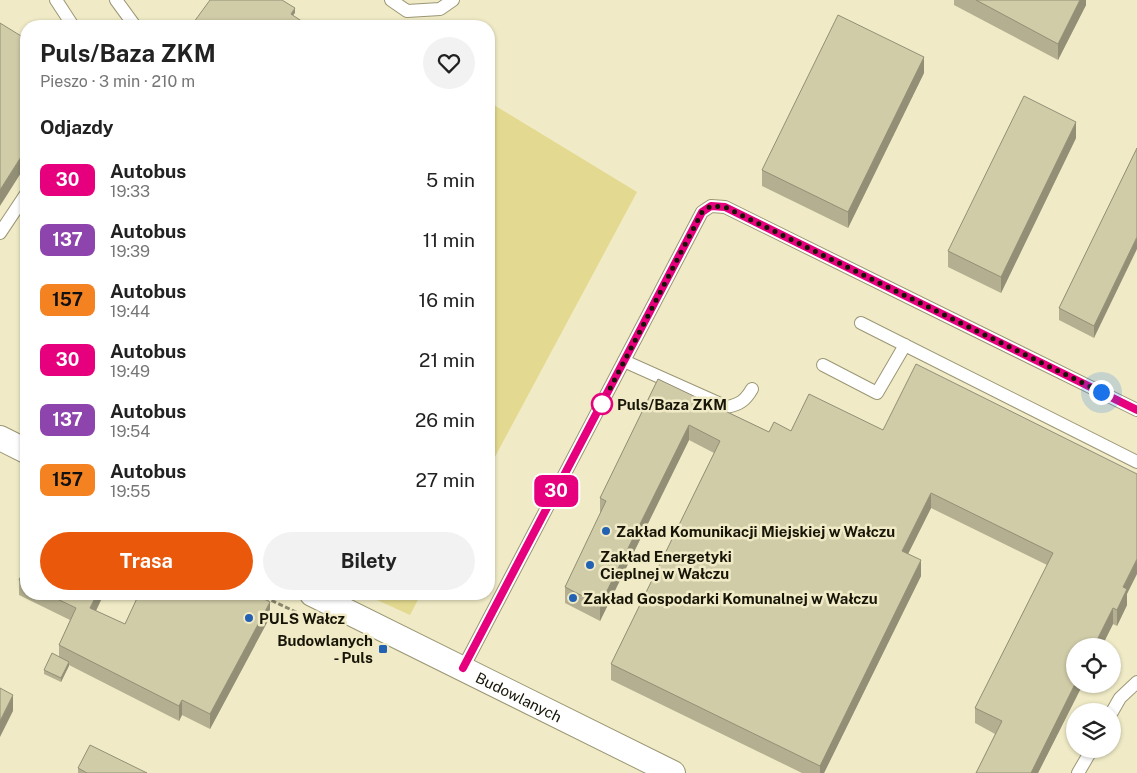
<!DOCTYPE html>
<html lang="pl">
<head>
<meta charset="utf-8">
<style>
  :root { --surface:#fff; --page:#f2f2f2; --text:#222; --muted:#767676; --accent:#ea580c }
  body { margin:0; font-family:"Public Sans",sans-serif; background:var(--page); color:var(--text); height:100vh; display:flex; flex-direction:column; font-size:19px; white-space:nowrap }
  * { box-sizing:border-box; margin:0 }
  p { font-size:16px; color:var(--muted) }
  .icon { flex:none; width:28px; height:28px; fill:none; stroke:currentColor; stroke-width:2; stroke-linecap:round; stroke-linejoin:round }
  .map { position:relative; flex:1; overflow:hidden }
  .panel { position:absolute; left:20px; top:20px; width:475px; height:580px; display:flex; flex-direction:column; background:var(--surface); border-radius:20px; box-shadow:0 1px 4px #0004 }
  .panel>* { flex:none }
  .badge { padding:0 10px; border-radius:8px; font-size:18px; line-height:32px }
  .buttons { position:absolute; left:1066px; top:638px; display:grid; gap:10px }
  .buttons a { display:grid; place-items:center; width:55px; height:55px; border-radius:50%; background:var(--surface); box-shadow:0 1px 4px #0004; font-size:25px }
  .you { position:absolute; width:25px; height:25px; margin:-12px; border:4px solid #fff; border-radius:50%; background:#1a73e8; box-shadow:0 0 0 8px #1a73e833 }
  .map>.badge { position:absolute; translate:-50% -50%; box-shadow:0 0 0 2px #fff }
  h2 { padding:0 20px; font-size:19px; line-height:45px }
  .round { display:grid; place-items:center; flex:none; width:52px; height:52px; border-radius:26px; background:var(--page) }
  .overview { display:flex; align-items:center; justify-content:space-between; height:85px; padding:0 20px }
  h1 { font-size:24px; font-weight:700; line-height:38px }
  .button { display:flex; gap:10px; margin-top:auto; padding:10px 20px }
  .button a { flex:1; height:58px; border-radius:30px; background:var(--accent); color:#fff; font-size:20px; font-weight:700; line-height:58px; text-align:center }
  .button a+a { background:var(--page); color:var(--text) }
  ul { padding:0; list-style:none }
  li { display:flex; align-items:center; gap:15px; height:60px; padding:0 20px }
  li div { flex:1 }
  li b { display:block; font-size:19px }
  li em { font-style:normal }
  li .badge { min-width:55px; font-weight:700; text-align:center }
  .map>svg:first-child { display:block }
  .green { fill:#e3d990 }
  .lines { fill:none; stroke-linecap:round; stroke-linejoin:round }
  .lane-casing { stroke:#9b9775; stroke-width:14 }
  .street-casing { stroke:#9b9775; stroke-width:26 }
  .path { stroke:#8c886e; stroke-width:3; stroke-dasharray:5 2.5; stroke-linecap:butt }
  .lane { stroke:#fff; stroke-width:12 }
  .street { stroke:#fff; stroke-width:24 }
  .wall { fill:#b3af90 }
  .shaded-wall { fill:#928f76 }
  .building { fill:#d0cca8; stroke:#928f76 }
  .line-casing { stroke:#fff; stroke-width:11 }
  .line { stroke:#e6007e; stroke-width:8 }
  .walk { stroke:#171508; stroke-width:5; stroke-dasharray:0 9 }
  .stop-dot { fill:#fff; stroke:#e6007e; stroke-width:2.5 }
  .poi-dot { fill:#2361b3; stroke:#f0ebc6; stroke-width:2 }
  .labels { text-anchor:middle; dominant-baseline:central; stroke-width:5; stroke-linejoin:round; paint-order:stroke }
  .stop-label { font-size:15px; font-weight:bold; fill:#171508; stroke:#f0ebc6; text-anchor:start }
  .poi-label { font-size:15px; font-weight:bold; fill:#171508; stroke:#f0ebc6; text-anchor:start }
  .street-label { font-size:15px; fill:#171508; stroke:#f0ebc6 }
</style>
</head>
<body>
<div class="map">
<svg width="1137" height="773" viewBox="0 0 1137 773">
  <rect width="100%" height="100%" fill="#f0ebc6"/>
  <!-- green -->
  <g class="green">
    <polygon points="489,102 637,192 489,468"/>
    <polygon points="364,594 421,594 410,615"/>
  </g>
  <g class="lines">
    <defs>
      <g id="lane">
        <polyline points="56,0 73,26"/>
        <polyline points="116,0 135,26"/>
        <polyline points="391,0 407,11 440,9 453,0"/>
        <polyline points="0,233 26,194"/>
        <polyline points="861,323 1137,462"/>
        <path d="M624,361L727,407C740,404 745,401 752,389"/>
        <polyline points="823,365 877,393 905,345"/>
        <polyline points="463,668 702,212 711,206 725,207 1137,410"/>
        <polyline points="1112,712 1120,698 1137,682"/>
        <polyline points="1078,773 1092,749"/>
      </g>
      <g id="street">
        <polyline points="0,438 26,451"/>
        <path id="s1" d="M312,594L673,773"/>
      </g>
    </defs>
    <!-- lane casing -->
    <use href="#lane" class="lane-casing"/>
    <!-- street casing -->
    <use href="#street" class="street-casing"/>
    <!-- path -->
    <polyline class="path" points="258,594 298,613"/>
    <!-- lane -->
    <use href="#lane" class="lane"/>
    <!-- street -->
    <use href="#street" class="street"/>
  </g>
  <!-- wall -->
  <g class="wall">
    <polygon points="954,0 1086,0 1086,5 1058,60 954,5"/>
    <polygon points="924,73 848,228 762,186 762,170"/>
    <polygon points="1076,138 1001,293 948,267 948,251"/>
    <polygon points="1137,148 1094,338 1059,320 1059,308"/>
    <polygon points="658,379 769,432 791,431 809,394 1127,594 1127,605 1117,626 1113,624 1102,646 1075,646 1075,684 1083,684 1038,773 976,773 995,734 975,723 975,708 1047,565 931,508 908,554 921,576 824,773 802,773 611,680 611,664 714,453 689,440 600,621 565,603 565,587 600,514 600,498"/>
    <polygon points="26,566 26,594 101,594 101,600 96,611 125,624 138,596 136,595 136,594 254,594 270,617 210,729 182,715 179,721 69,665 61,682 44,674 44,670 59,657 59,645 70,620 19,595 19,580"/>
    <polygon points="78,768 147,773 78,773"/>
  </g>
  <!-- shaded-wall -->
  <g class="shaded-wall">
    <polygon points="1080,0 1086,0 1086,5 1058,60 1058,44"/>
    <polygon points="295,8 295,13 291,18 291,14"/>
    <polygon points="924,57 924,73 848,228 848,212"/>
    <polygon points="1076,122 1076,138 1001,293 1001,277"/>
    <polygon points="26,149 26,165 0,206 0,190"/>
    <polygon points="1137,237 1137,249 1094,338 1094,326"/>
    <polygon points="689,425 689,440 600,621 600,605"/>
    <polygon points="931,493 931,508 902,566 902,551"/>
    <polygon points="1137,559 1137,574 1127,594 1127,605 1117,626 1117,610 1123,587"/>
    <polygon points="921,560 921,576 824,773 820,773 820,766"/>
    <polygon points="97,594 101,594 101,600 90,623 90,608"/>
    <polygon points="270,602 270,617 210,729 210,714"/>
    <polygon points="1113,608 1113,624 1102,646 1094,646"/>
    <polygon points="69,662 69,666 61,682 61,678"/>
    <polygon points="1075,684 1083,684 1038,773 1031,773"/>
    <polygon points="13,695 13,711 0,737 0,721"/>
    <polygon points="182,700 182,715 179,721 179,706"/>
  </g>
  <!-- building -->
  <g class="building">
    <polygon points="210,0 282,0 295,8 291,14 309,26 191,26"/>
    <polygon points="976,0 1080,0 1058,44"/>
    <polygon points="838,15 924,57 848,212 762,170"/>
    <polygon points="0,23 26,39 26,149 0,190"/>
    <polygon points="1024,96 1076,122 1001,277 948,251"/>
    <polygon points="1137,148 1137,237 1094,326 1059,308"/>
    <polygon points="916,364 1137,474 1137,559 1123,587 1127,589 1117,610 1113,608 1094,646 1075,646 1075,684 1031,773 976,773 1002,721 975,708 1053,553 931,493 902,551 921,560 820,766 611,664 720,441 689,425 600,605 565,587 606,501 600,498 658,379 769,432 774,422 791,431 809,394 883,430"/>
    <polygon points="26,566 26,584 19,580"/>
    <polygon points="47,594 97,594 90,608 125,624 139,594 254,594 270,602 210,714 182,700 179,706 59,645 76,608"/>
    <polygon points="52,653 69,662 61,678 44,670"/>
    <polygon points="0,688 13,695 0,721"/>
    <polygon points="90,745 147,773 87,773 78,768"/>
  </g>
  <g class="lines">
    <defs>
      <polyline id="line" points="463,668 702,212 711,206 725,207 1137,410"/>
    </defs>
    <!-- line casing -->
    <use href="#line" class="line-casing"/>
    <!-- line -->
    <use href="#line" class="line"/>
    <!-- walk -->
    <polyline class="walk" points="602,404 702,212 711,206 725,207 1101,392"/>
  </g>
  <!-- markers -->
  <circle class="stop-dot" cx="602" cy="404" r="10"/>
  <g class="poi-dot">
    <circle cx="606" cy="531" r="5"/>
    <circle cx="590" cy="565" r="5"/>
    <circle cx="573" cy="598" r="5"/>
    <circle cx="249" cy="618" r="5"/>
    <rect x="378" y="644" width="10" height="10" rx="2.5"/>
  </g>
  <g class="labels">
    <!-- stop labels -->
    <g class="stop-label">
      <text x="617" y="404">Puls/Baza ZKM</text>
    </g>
    <!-- poi labels -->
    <g class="poi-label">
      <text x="616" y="531">Zakład Komunikacji Miejskiej w Wałczu</text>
      <text x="600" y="556">Zakład Energetyki<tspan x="600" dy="17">Cieplnej w Wałczu</tspan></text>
      <text x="583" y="598">Zakład Gospodarki Komunalnej w Wałczu</text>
      <text x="259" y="618">PULS Wałcz</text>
      <text x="373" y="640" text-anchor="end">Budowlanych<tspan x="373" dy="17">- Puls</tspan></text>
    </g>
    <!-- street labels -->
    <g class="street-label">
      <text stroke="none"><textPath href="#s1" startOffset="231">Budowlanych</textPath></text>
    </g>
  </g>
</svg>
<div class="buttons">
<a><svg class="icon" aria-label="locate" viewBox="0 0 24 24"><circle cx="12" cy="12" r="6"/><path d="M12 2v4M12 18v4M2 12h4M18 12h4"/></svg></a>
<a><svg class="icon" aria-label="layers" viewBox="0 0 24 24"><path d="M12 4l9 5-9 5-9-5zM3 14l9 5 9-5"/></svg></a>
</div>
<div class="you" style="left:1101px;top:392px"></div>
<b class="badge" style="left:556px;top:491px;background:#e6007e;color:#fff">30</b>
<section class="panel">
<div class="overview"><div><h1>Puls/Baza ZKM</h1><p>Pieszo · 3 min · 210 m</p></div><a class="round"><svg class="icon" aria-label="heart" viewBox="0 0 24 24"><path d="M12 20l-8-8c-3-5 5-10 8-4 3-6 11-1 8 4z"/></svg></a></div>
<h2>Odjazdy</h2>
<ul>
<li><span class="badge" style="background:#e6007e;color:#fff">30</span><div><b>Autobus</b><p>19:33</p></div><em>5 min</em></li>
<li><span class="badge" style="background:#8e44ad;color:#fff">137</span><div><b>Autobus</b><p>19:39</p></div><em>11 min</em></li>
<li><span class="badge" style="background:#f58220;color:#111">157</span><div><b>Autobus</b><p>19:44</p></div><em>16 min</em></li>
<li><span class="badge" style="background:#e6007e;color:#fff">30</span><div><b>Autobus</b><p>19:49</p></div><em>21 min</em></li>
<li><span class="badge" style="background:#8e44ad;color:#fff">137</span><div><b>Autobus</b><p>19:54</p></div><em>26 min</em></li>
<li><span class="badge" style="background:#f58220;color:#111">157</span><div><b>Autobus</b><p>19:55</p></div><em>27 min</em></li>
</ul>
<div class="button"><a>Trasa</a><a>Bilety</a></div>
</section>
</div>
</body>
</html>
